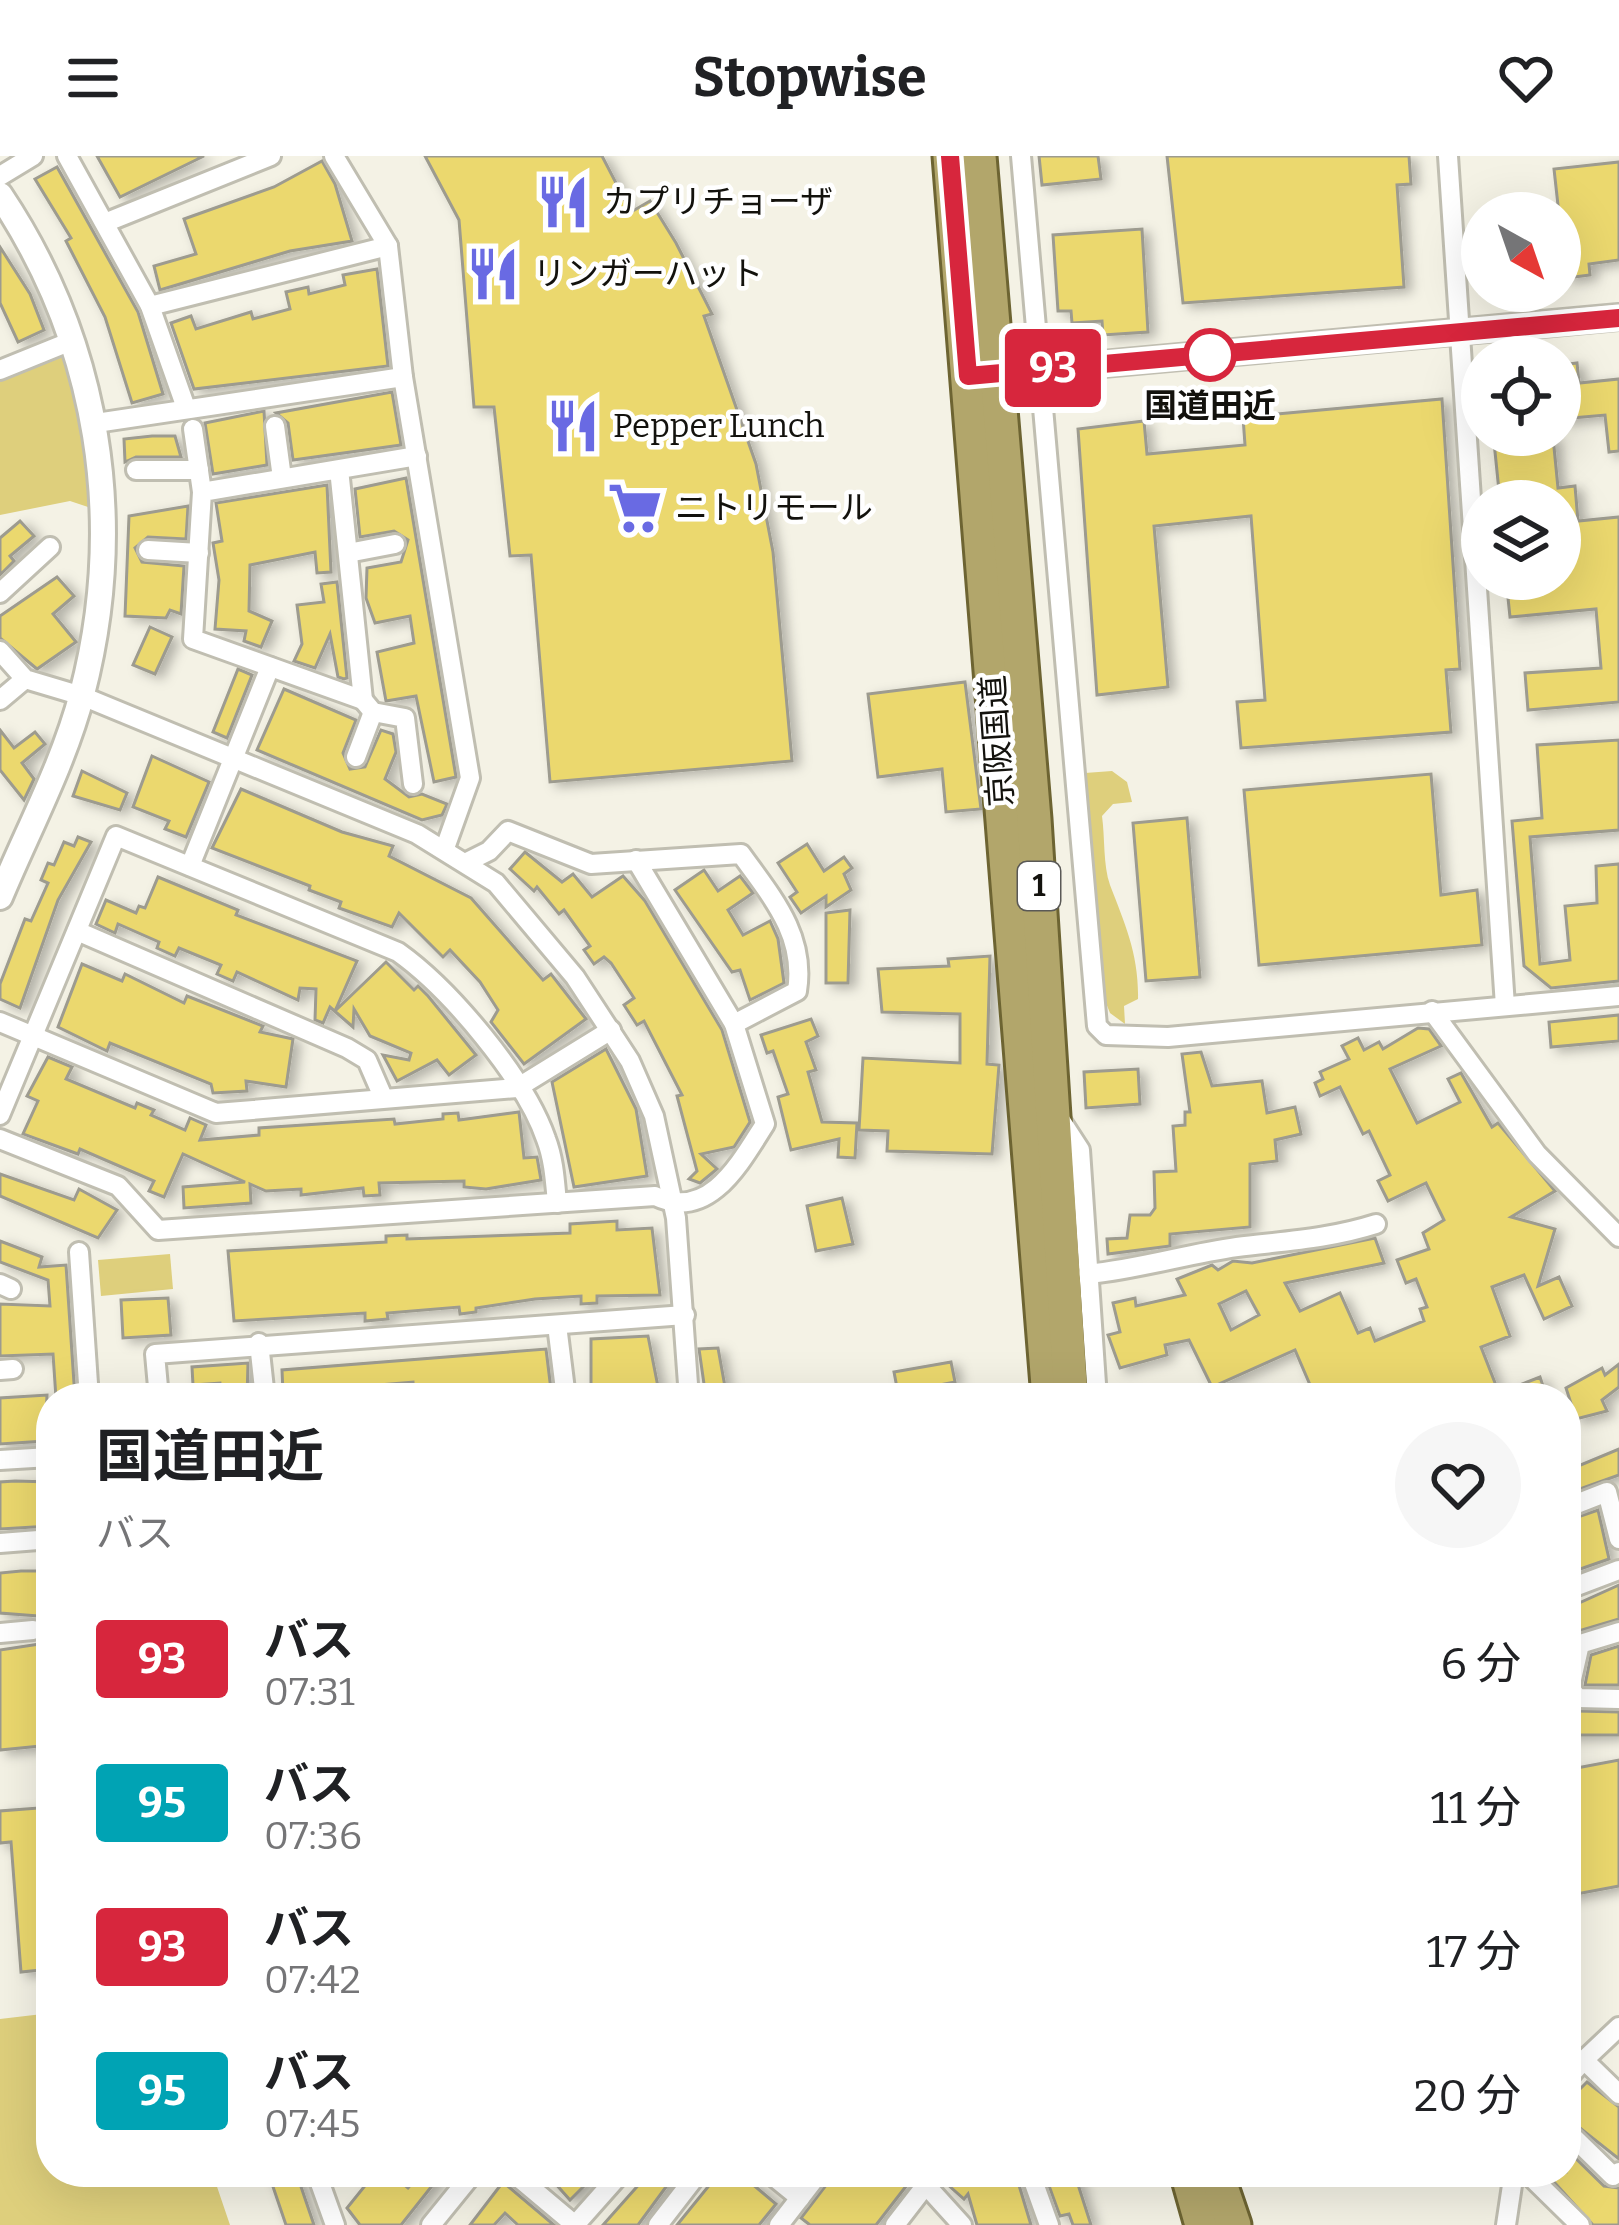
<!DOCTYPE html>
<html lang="ja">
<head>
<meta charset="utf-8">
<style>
  :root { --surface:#fff; --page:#f6f6f6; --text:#202124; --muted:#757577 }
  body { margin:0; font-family:Bitter,"Noto Sans JP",serif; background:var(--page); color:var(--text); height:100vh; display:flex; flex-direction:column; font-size:45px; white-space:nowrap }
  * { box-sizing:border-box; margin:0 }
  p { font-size:39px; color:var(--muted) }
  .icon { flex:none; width:66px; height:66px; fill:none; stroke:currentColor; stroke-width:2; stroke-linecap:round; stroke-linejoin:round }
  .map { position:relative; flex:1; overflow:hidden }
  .details { position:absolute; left:36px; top:1227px; width:1545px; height:804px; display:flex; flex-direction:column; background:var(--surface); border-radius:48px; box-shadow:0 12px 48px #0002 }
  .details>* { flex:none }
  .badge { padding:0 24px; border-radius:9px; font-size:42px; line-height:78px }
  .needle { width:78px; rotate:140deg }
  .fabs { position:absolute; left:1461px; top:36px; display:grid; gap:24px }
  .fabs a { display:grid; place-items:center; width:120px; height:120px; border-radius:50%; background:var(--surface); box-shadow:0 12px 48px #0002; font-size:60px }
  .map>.badge { position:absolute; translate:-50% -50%; box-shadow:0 0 0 6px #fff }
  .round { display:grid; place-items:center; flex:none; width:126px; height:126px; border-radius:63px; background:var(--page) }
  .headline { display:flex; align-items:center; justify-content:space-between; height:204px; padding:0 60px }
  h1 { font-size:57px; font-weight:700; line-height:90px }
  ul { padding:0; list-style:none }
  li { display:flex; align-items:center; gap:36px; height:144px; padding:0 60px }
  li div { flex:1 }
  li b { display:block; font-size:45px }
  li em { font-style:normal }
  li .badge { min-width:132px; font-weight:700; text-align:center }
  header { display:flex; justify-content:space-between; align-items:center; height:156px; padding:0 60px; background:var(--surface); font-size:54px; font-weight:700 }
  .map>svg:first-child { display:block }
  .green { fill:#decf7c }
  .building { fill:#ebd86e; stroke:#9d9b8f; stroke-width:3; fill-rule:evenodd; filter:url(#shadow) }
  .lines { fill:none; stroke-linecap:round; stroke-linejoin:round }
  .minor-casing { stroke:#c0beb1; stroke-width:24 }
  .tertiary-casing { stroke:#c0beb1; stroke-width:30 }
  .trunk-casing { stroke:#6d6432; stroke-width:39 }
  .minor { stroke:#fff; stroke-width:18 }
  .tertiary { stroke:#fff; stroke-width:24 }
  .trunk { stroke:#b2a66b; stroke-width:33 }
  .line-casing { stroke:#fff; stroke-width:27 }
  .line { stroke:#d7263d; stroke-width:18 }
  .stop-dot { fill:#fff; stroke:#d7263d; stroke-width:6 }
  .labels { text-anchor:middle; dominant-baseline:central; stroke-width:9; stroke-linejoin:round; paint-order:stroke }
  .shield { fill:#fff; stroke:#5a5956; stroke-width:3 }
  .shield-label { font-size:30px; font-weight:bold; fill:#13120d }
  .poi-label { font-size:33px; fill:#13120d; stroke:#fff; text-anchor:start }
  .stop-label { font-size:33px; font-weight:bold; fill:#13120d; stroke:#fff }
  .street-label { font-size:33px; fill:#13120d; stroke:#fff }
</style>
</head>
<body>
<header><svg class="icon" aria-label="menu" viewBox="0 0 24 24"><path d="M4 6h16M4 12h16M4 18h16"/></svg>Stopwise<svg class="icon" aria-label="heart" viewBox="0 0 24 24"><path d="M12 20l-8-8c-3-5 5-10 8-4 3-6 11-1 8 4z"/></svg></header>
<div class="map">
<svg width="1619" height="2069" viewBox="0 0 1619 2069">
  <defs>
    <filter id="shadow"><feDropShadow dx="7" dy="4" stdDeviation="6" flood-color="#0004"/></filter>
  </defs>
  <rect width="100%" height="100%" fill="#f4f2e5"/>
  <!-- green -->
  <g class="green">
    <polygon points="57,198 66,198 96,321 94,353 70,345 0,359 0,222"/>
    <path d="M1112,615L1127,626L1132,646L1113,648L1102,660C1105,681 1103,709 1110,729C1125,768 1139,799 1138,843L1124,850L1125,868L1110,857L1102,837L1085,617Z"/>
    <polygon points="170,1098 173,1133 101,1140 98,1104"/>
    <polygon points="51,1857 51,2016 212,2016 230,2069 0,2069 0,1863"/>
  </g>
  <!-- building -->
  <g class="building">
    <polygon points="97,0 204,0 120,41"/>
    <polygon points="425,0 602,0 631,56 650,45 676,87 712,158 704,160 756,308 773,396 792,605 550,626 531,399 510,400 494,251 474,251 459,64"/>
    <polygon points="1039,0 1098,0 1101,23 1042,29"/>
    <polygon points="1167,0 1409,0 1411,28 1397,29 1404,131 1183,147"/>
    <polygon points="322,5 335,28 352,85 290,95 160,134 154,110 196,98 184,63 274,31"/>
    <polygon points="1619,6 1619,104 1589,108 1590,119 1566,122 1554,13"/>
    <polygon points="57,11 138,156 163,238 132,247 105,161 66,85 71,82 35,23"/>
    <polygon points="1142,73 1148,176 1103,179 1102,165 1072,167 1071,155 1058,155 1053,79"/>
    <polygon points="0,91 30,138 44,174 18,186 0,147"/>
    <polygon points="377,113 388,210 194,233 171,167 191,160 196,173 251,156 253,163 290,153 286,136 308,131 309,138 345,129 343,119"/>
    <polygon points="1577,207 1579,227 1619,223 1619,295 1609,296 1605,259 1560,263 1560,209"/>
    <polygon points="392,236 401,289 293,304 288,267 276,257"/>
    <polygon points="1442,243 1460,513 1446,514 1451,576 1241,592 1237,546 1265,544 1251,360 1154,370 1168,531 1097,539 1078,273 1144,265 1147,298 1245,289 1243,261"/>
    <polygon points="264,255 267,309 213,318 205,267"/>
    <polygon points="152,280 175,280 181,301 136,301 125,306 124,283"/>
    <polygon points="1553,281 1558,332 1575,330 1578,365 1619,361 1619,546 1528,554 1525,517 1601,512 1596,453 1510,461 1506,423 1560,423 1560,345 1500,345 1494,286"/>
    <polygon points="406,322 456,621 434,626 416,540 386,545 377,496 414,487 410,460 375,467 366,442 367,412 401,406 408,384 394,375 360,381 355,333"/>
    <polygon points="327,329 331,416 317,417 315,396 250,409 249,455 272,465 261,491 244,485 246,475 215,473 219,424 213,387 222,385 216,347"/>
    <polygon points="188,350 186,383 148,381 135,392 142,406 184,410 181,458 170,454 166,462 125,460 129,360"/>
    <polygon points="20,365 34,380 10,400 14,405 0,419 0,382"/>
    <polygon points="57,421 74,440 53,458 76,486 37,513 0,482 0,460"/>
    <polygon points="337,426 347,522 344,523 338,521 330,478 315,512 294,505 302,488 297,449 324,446 321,428"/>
    <polygon points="150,471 172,481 155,518 133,509"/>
    <polygon points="238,513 252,519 227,582 213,576"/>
    <polygon points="965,526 981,653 946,656 942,613 878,621 868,538"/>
    <polygon points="284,533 356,564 343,597 350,613 365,611 381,574 393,578 396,596 385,623 409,641 422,638 447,648 442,659 422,664 257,594"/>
    <polygon points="0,574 14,592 35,576 45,588 22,607 34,623 24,644 0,614"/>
    <polygon points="1619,584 1619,674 1530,681 1540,808 1570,804 1565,750 1597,747 1596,710 1619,708 1619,825 1551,832 1524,810 1512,665 1542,662 1537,589"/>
    <polygon points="152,600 209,626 186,681 165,673 169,665 133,651"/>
    <polygon points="82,615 127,637 120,654 73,640"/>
    <polygon points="1431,618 1441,739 1477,734 1482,789 1259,809 1244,634"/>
    <polygon points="241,633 342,676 393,690 389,700 471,742 543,824 551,818 586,863 524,908 491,866 498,854 480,826 450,794 443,801 399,757 392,771 339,752 341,746 309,734 310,730 212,692"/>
    <polygon points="1187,662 1200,821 1146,825 1133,667"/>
    <polygon points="78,681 91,686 58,744 20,852 0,843 0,828 25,763 31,765 48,727 41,724 48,707 54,709 64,686 74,690"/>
    <polygon points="807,688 824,715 844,701 852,712 844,718 851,734 826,751 826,740 801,757 790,741 797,736 778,707"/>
    <polygon points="525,696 562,726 573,718 592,741 623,720 645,745 722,874 750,966 734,991 701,998 717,1013 700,1027 689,1023 697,1015 677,940 682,939 644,865 637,869 624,849 634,842 611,807 604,801 594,808 584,794 590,790 564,754 559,758 537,731 534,735 510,713"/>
    <polygon points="704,714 718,735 740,720 753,737 728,754 743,779 770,765 778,783 784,827 750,844 740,814 732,816 675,734"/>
    <polygon points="158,721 238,754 236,759 357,805 335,855 386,806 414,834 418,830 428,840 476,899 449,919 437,904 397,925 383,899 409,904 411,897 370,880 354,853 353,871 330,851 323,867 315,864 316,833 300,832 298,844 237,816 233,825 217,818 221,809 179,792 175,800 157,792 159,786 118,768 115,777 96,768 106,744 136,757 139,750 145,752"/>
    <polygon points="850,754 848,827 826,827 826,757"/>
    <polygon points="990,800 987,908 999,909 992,998 887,995 888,975 859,974 863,902 960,907 960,858 882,856 878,813 949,810 948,803"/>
    <polygon points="82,808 122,825 125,818 184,847 187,840 263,870 260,876 293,883 286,931 246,925 247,935 213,937 211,928 110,887 107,895 58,871"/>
    <polygon points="1619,859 1619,885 1551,891 1549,866"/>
    <polygon points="811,863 818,880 806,886 816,914 808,916 822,966 857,967 855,1002 838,1001 839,983 791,994 778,941 788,938 773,895 767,897 761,879"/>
    <path d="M1418,872L1429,873L1441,890L1390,913L1417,967L1460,946L1448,923L1461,917L1492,971L1498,967L1555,1035L1511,1061L1555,1073L1538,1130L1559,1121L1572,1150L1544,1163L1524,1119L1492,1131L1510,1180L1481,1191L1499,1237L1540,1221L1547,1242H1323L1321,1234L1314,1238L1295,1194L1212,1231L1189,1184L1165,1189L1167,1199L1120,1212L1108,1179L1120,1176L1113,1147L1135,1142L1136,1150L1185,1139L1177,1123L1212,1109L1218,1114L1233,1105L1252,1107L1375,1082L1384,1107L1285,1127L1300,1155L1340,1137L1358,1177L1370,1172L1375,1185L1424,1165L1420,1153L1427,1151L1416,1123L1406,1127L1397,1104L1429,1093L1423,1077L1444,1064L1426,1027L1388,1045L1378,1025L1390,1019L1369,975L1363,978L1340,931L1320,940L1315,927L1323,923L1320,916L1349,903L1342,890L1358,882L1364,894L1379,886L1383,893ZM1246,1135L1259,1159L1231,1174L1219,1148Z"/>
    <polygon points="606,893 636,953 647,1020 574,1031 552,926"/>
    <polygon points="1201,896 1212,930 1262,925 1267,957 1295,951 1301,978 1275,984 1277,1005 1250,1008 1250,1071 1170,1078 1170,1090 1108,1098 1107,1083 1127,1082 1130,1059 1150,1059 1155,1052 1154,1016 1176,1015 1173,970 1185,969 1185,956 1190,956 1182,898"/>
    <polygon points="48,901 72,911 66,923 135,952 137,947 154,954 151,959 185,974 190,962 206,969 200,984 259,979 259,972 394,963 395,968 443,963 443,958 458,957 459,964 519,956 524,1002 537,1001 541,1024 486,1033 464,1031 464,1025 379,1027 380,1039 364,1040 363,1032 301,1039 301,1033 266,1035 250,1028 251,1047 184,1052 183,1031 245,1026 183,998 164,1041 149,1035 154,1025 80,993 78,998 23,978 38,945 27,940"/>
    <polygon points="1138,913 1140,948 1086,952 1084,916"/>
    <polygon points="0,1018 74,1044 79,1033 117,1054 98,1082 0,1040"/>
    <polygon points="842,1042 853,1088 816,1095 807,1050"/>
    <polygon points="617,1065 617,1074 652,1072 660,1139 597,1140 597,1147 581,1148 581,1140 535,1143 476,1152 476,1156 460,1158 459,1151 387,1157 388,1163 365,1165 365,1157 234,1165 228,1095 386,1086 386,1080 407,1079 407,1083 570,1077 570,1068"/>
    <polygon points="0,1085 42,1101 39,1111 66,1109 75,1242 56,1242 53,1198 0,1200 0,1148 50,1150 48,1124 0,1106"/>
    <polygon points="168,1142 171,1179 123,1182 121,1144"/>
    <polygon points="648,1180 659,1236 591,1241 591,1183"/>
    <polygon points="718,1192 727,1242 706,1242 699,1193"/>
    <polygon points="546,1193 552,1242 414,1242 413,1226 283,1237 282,1214"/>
    <polygon points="951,1206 955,1226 898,1237 894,1216"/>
    <polygon points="248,1207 247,1242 222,1242 220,1227 193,1229 192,1211"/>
    <polygon points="1619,1208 1619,1231 1602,1244 1607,1255 1576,1263 1566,1232 1602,1212 1605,1219"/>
    <polygon points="47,1239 45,1285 0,1288 0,1242"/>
    <polygon points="1619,1293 1619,1319 1566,1338 1566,1315"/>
    <polygon points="15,1325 51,1326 51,1370 0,1373 0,1326"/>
    <polygon points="1598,1354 1609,1403 1566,1418 1566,1365"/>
    <polygon points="21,1415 51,1415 51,1461 0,1457 0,1417"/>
    <polygon points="1619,1429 1619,1463 1575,1476 1566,1489 1566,1453"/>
    <polygon points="46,1487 46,1495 51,1495 51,1589 0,1594 0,1494"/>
    <polygon points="1619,1490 1619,1529 1585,1529 1591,1499"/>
    <polygon points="1566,1549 1577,1555 1619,1556 1619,1579 1566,1579"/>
    <polygon points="1619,1604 1619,1730 1566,1740 1566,1614"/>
    <polygon points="51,1651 51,1813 21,1816 11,1686 0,1687 0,1655"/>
    <polygon points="1587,1926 1619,1951 1619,2003 1566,1961 1566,1947"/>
    <polygon points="1566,1993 1604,2030 1619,2032 1619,2069 1593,2069 1545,2016 1566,2016"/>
    <polygon points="268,2016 296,2016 314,2069 286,2069"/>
    <polygon points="376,2016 389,2016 408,2032 422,2016 443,2016 401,2069 360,2069 347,2052"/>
    <polygon points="545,2016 598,2016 570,2044"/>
    <polygon points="650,2016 677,2016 638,2069 603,2069"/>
    <polygon points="720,2016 738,2016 776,2048 759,2069 677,2069"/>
    <polygon points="836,2016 892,2016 907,2029 876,2069 810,2069 801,2062"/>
    <polygon points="958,2016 975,2016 983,2023 1015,2016 1031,2069 977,2069 968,2038 964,2043 947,2028"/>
    <polygon points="1044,2016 1074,2016 1091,2069 1073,2069 1069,2058 1060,2060"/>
    <polygon points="503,2026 554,2069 518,2069 505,2057 494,2069 470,2069"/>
  </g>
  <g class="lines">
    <defs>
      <g id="minor">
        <polyline points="67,0 150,150 186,252"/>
        <polyline points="334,0 388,90 403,221 470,622 445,692"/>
        <polyline points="1021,0 1097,870 1106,879 1168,881 1619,840"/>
        <polyline points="1448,0 1505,850"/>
        <polyline points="0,20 33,0"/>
        <polyline points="107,66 271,0"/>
        <polyline points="150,150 388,90"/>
        <polyline points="0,214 69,186"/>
        <polyline points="96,267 403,221"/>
        <polyline points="275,270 282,322"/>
        <polyline points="193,273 202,336"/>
        <polyline points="339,313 363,544 193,483 202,336 417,300"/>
        <polyline points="136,314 199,314"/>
        <polyline points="148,394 199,397"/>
        <polyline points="348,397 395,388"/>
        <polyline points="0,437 50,391"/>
        <polyline points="0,495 25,523 82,540 417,678 496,727 575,821 630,905 654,960 676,1062 689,1242"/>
        <polyline points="0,544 25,523"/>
        <polyline points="363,544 373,556 405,562 413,628"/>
        <polyline points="356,601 373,556"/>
        <path d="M469,705L489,695L508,675L591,708L741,698C771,740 806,779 797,835L734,868"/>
        <polyline points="190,710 270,511"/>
        <polyline points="77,775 347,892 367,904 383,941"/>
        <polyline points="1432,855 1537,998 1619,1081"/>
        <polyline points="0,866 216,957 517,932 611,874"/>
        <polyline points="1056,957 1080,994 1097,1242"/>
        <path d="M0,959L116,680L398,796C450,833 525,922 546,983C554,1004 555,1026 557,1047"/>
        <path d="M0,983L118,1030L158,1074L655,1040C709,1066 740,1007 765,968L734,868L636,704"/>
        <polyline points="79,1096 89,1242"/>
        <path d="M1088,1118C1139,1113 1187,1098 1237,1091C1285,1085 1329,1083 1376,1068"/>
        <polyline points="0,1128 11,1133"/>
        <polyline points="557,1169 566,1242"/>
        <polyline points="259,1187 265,1242"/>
        <polyline points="0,1214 13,1213"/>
        <polyline points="159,1242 155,1198 685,1159"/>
        <polyline points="0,1304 50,1301"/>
        <polyline points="1566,1352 1607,1336 1619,1383"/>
        <polyline points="0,1387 51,1383"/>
        <polyline points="1566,1434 1619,1414"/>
        <polyline points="1619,1476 1580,1488 1570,1532 1578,1542 1619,1543"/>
        <polyline points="0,1477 33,1474"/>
        <polyline points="1584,1904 1619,1871"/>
        <polyline points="1566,1924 1584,1904 1619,1938"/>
        <polyline points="1566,1974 1613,2020 1619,2016"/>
        <polyline points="316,2016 335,2069"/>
        <polyline points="512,2016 575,2069"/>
        <polyline points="768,2016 800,2042"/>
        <polyline points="914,2016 962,2069"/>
        <polyline points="1030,2016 1049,2069"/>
        <polyline points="1526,2016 1580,2069"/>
        <polyline points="431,2069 474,2016"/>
        <polyline points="575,2069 622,2016"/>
        <polyline points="658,2069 699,2016"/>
        <polyline points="779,2069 820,2016"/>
        <polyline points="895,2069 936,2016"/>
        <polyline points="1506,2069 1514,2016"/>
      </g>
      <g id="tertiary">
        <path d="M0,39C99,187 127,365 82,538C64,607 27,676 0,741"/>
        <polyline points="982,219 1619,161"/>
      </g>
      <g id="trunk">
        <polyline points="950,0 1049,1242"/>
        <polyline points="979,0 1034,663 1071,1242"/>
        <polyline points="1187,2016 1202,2069"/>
        <polyline points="1216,2016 1234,2069"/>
      </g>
    </defs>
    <!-- minor casing -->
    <use href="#minor" class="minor-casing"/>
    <!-- tertiary casing -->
    <use href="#tertiary" class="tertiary-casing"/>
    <!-- trunk casing -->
    <use href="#trunk" class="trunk-casing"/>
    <!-- minor -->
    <use href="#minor" class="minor"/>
    <!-- tertiary -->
    <use href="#tertiary" class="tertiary"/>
    <!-- trunk -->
    <use href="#trunk" class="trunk"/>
  </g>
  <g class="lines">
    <defs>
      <polyline id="line" points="950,0 968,220 1619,162"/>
    </defs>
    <!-- line casing -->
    <use href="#line" class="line-casing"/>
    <!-- line -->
    <use href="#line" class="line"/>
  </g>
  <!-- icons -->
  <defs>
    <symbol id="restaurant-bare" viewBox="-9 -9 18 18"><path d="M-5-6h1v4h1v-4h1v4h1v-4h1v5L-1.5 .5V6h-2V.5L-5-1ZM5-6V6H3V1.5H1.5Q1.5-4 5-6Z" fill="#696ae3" stroke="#fff" stroke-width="2.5" paint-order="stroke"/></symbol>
    <symbol id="supermarket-bare" viewBox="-9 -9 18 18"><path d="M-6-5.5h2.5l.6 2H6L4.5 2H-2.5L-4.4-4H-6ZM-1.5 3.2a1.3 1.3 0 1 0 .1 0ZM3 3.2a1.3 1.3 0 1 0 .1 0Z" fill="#696ae3" stroke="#fff" stroke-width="2.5" paint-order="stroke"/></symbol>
  </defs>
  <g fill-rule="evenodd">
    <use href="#restaurant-bare" x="525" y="8" width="76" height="76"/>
    <use href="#restaurant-bare" x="455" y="80" width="76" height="76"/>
    <use href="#restaurant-bare" x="535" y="232" width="76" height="76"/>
    <use href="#supermarket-bare" x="597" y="314" width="76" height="76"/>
  </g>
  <!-- markers -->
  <circle class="stop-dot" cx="1210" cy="199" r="24"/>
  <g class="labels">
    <!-- shield labels -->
    <rect class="shield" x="1018" y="706" width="42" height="48" rx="9"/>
    <g class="shield-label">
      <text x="1039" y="730">1</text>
    </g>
    <!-- poi labels -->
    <g class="poi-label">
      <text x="603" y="46">カプリチョーザ</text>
      <text x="533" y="118">リンガーハット</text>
      <text x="613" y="270">Pepper Lunch</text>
      <text x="675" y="352">ニトリモール</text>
    </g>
    <!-- stop labels -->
    <g class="stop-label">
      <text x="1210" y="250">国道田近</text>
    </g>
    <!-- street labels -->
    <g class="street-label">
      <text transform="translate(997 585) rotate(-94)">京阪国道</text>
    </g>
  </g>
</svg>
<div class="fabs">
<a><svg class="needle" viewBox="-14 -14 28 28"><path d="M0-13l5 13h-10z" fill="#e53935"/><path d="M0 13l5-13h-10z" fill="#757577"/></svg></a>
<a><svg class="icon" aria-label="locate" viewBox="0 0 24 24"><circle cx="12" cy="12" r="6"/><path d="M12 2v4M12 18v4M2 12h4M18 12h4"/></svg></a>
<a><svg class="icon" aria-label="layers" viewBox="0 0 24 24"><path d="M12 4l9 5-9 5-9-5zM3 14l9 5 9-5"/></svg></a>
</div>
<b class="badge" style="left:1053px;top:212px;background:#d7263d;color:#fff">93</b>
<section class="details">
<div class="headline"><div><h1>国道田近</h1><p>バス</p></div><a class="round"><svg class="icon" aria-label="heart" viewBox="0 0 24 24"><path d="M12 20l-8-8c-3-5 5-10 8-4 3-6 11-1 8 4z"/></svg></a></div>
<ul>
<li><span class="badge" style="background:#d7263d;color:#fff">93</span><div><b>バス</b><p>07:31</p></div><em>6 分</em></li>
<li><span class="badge" style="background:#00a3b4;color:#fff">95</span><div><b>バス</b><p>07:36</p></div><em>11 分</em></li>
<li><span class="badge" style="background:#d7263d;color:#fff">93</span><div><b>バス</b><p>07:42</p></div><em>17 分</em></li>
<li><span class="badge" style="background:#00a3b4;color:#fff">95</span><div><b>バス</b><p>07:45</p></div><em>20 分</em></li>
</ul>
</section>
</div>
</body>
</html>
